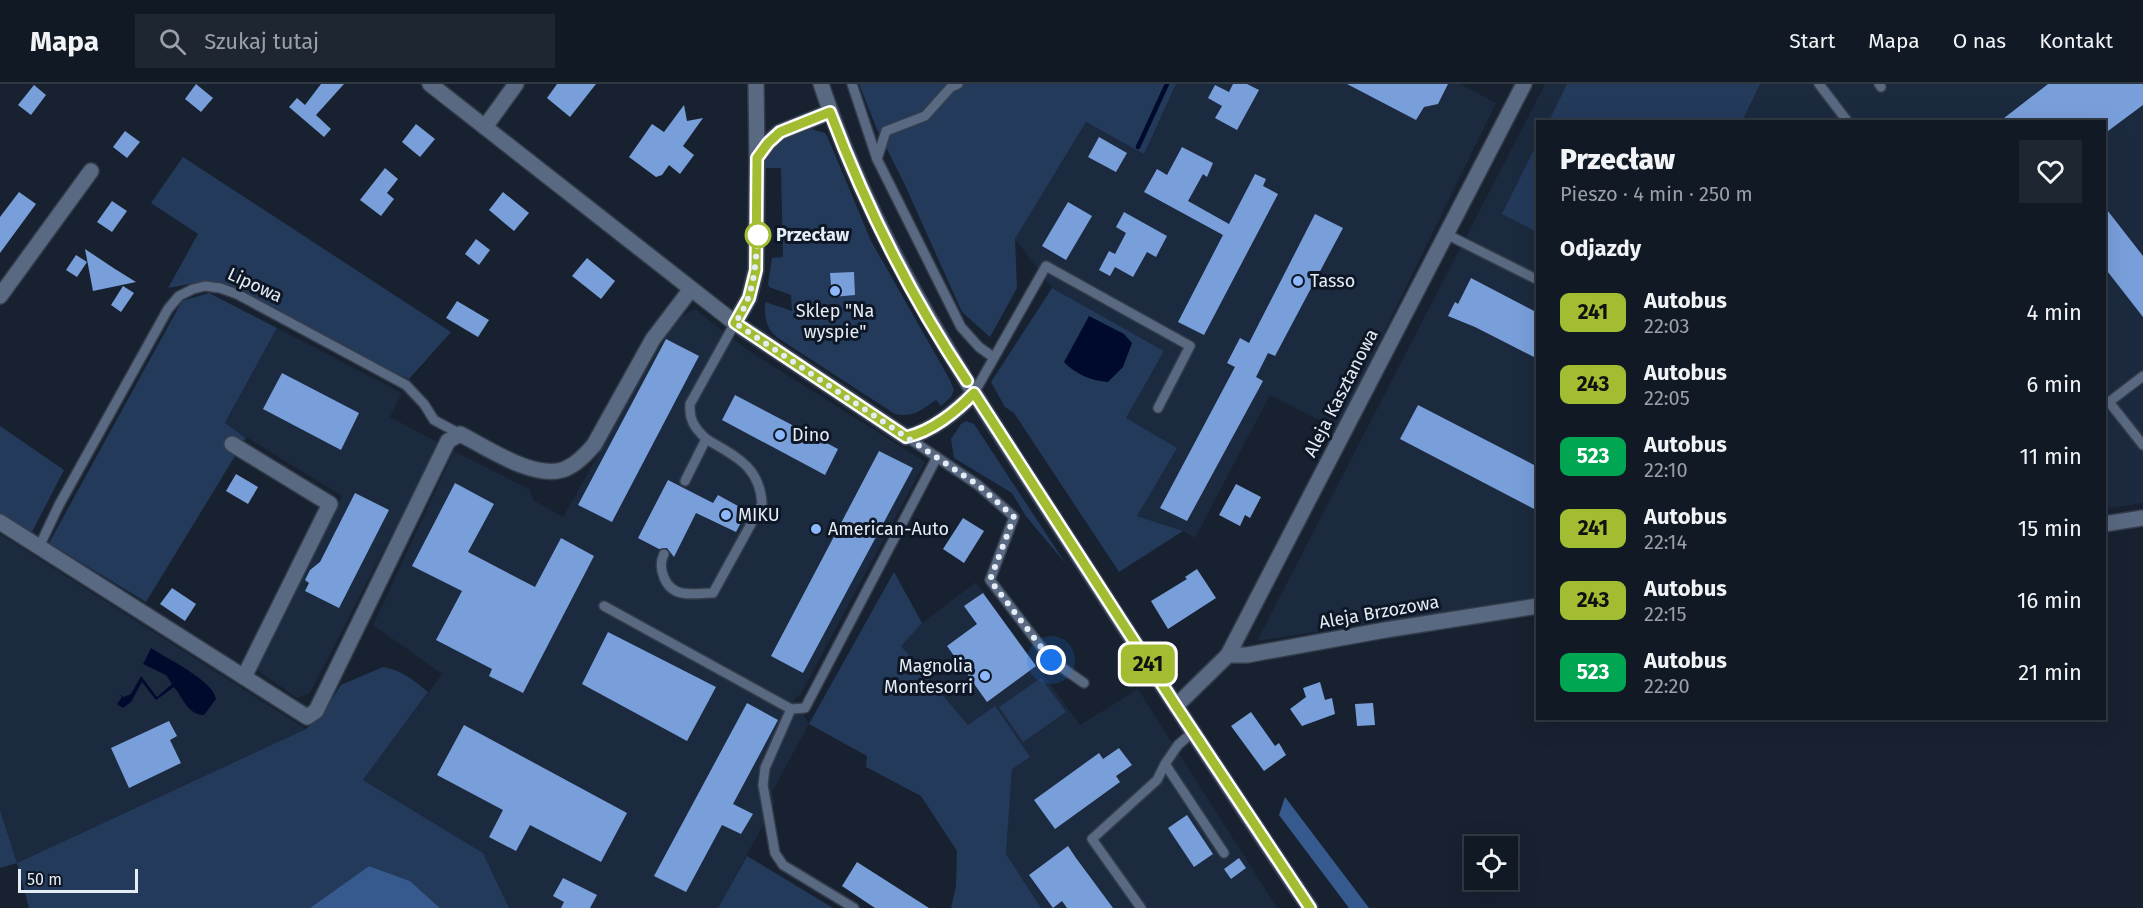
<!DOCTYPE html>
<html lang="pl">
<head>
<meta charset="utf-8">
<style>
  :root { --surface:#111924; --page:#1e2631; --text:#f1f3f6; --muted:#9ca0a6; --line:#303841 }
  body { margin:0; font-family:"Fira Sans",sans-serif; background:var(--page); color:var(--text); height:100vh; display:flex; flex-direction:column; font-size:22px; white-space:nowrap }
  * { box-sizing:border-box; margin:0 }
  p { font-size:20px; color:var(--muted) }
  .icon { flex:none; width:33px; height:33px; fill:none; stroke:currentColor; stroke-width:2; stroke-linecap:round; stroke-linejoin:round }
  .map { position:relative; flex:1; overflow:hidden }
  .drawer { position:absolute; left:1536px; top:36px; width:570px; height:600px; display:flex; flex-direction:column; background:var(--surface); border-radius:0px; box-shadow:0 6px 24px #0002,0 0 0 2px var(--line) }
  .drawer>* { flex:none }
  .badge { padding:0 12px; border-radius:9px; font-size:21px; line-height:39px }
  .fabs { position:absolute; left:1464px; top:752px; display:grid; gap:12px }
  .fabs a { display:grid; place-items:center; width:54px; height:54px; border-radius:0px; background:var(--surface); box-shadow:0 6px 24px #0002,0 0 0 2px var(--line); font-size:30px }
  .scale { position:absolute; left:18px; bottom:15px; width:120px; box-sizing:border-box; padding-left:6px; border:3px solid #e4ecf6; border-top:0; font-size:16px; line-height:21px; white-space:nowrap; color:#e4ecf6; -webkit-text-stroke:4px #0e1726; paint-order:stroke }
  .you { position:absolute; width:30px; height:30px; margin:-15px; border:4px solid #fff; border-radius:50%; background:#1a73e8; box-shadow:0 0 0 9px #1a73e833 }
  .map>.badge { position:absolute; translate:-50% -50%; box-shadow:0 0 0 3px #fff }
  h2 { padding:0 24px; font-size:22px; line-height:54px }
  .round { display:grid; place-items:center; flex:none; width:63px; height:63px; border-radius:0px; background:var(--page) }
  .head { display:flex; align-items:center; justify-content:space-between; height:102px; padding:0 24px }
  h1 { font-size:28px; font-weight:800; line-height:45px }
  ul { padding:0; list-style:none }
  li { display:flex; align-items:center; gap:18px; height:72px; padding:0 24px }
  li div { flex:1 }
  li b { display:block; font-size:22px }
  li em { font-style:normal }
  li .badge { min-width:66px; font-weight:700; text-align:center }
  header { display:flex; align-items:center; gap:36px; box-sizing:border-box; height:84px; padding:0 30px; background:var(--surface); border-bottom:2px solid var(--line) }
  header strong { font-size:28px }
  nav { display:flex; gap:33px; margin-inline-start:auto; font-size:21px }
  .search { width:420px; height:54px; background:var(--page); display:flex; align-items:center; gap:15px; box-sizing:border-box; padding:0 21px; border-radius:0px; color:var(--muted); font-size:22px }
  .map>svg:first-child { display:block }
  .built { fill:#1c2a3f }
  .green { fill:#243a5b }
  .forest { fill:#36598e }
  .water { fill:#000a2d }
  .lines { fill:none; stroke-linecap:round; stroke-linejoin:round }
  .stream { stroke:#000a2d; stroke-width:4.5 }
  .building { fill:#799fda }
  .service-casing { stroke:#343d4c; stroke-width:12 }
  .minor-casing { stroke:#343d4c; stroke-width:18 }
  .tertiary-casing { stroke:#343d4c; stroke-width:18 }
  .service { stroke:#596981; stroke-width:9 }
  .minor { stroke:#596981; stroke-width:15 }
  .tertiary { stroke:#596981; stroke-width:15 }
  .line-casing { stroke:#fff; stroke-width:14 }
  .line { stroke:#a2bd31; stroke-width:9 }
  .walk { stroke:#e4ecf6; stroke-width:6; stroke-dasharray:0 10.8 }
  .stop-dot { fill:#fff; stroke:#a2bd31; stroke-width:3 }
  .poi-dot { fill:#8db9fc; stroke:#0e1726; stroke-width:2 }
  .labels { text-anchor:middle; dominant-baseline:central; stroke-width:6; stroke-linejoin:round; paint-order:stroke }
  .stop-label { font-size:18px; font-weight:bold; fill:#e4ecf6; stroke:#0e1726; text-anchor:start }
  .poi-label { font-size:18px; fill:#e4ecf6; stroke:#0e1726; text-anchor:start }
  .street-label { font-size:18px; fill:#e4ecf6; stroke:#0e1726 }
</style>
</head>
<body>
<header>
<strong>Mapa</strong>
<div class="search"><svg class="icon" aria-label="search" viewBox="0 0 24 24"><circle cx="10" cy="10" r="6"/><path d="M15 15l6 6"/></svg>Szukaj tutaj</div>
<nav><a>Start</a><a>Mapa</a><a>O nas</a><a>Kontakt</a></nav>
</header>
<div class="map">
<svg width="2143" height="824" viewBox="0 0 2143 824">
  <rect width="100%" height="100%" fill="#172130"/>
  <!-- built -->
  <g class="built">
    <polygon points="1176,0 1460,0 1496,19 1337,345 1270,311 1195,454 1183,447 1137,432 1126,334 1164,267 1052,204 1015,155 1086,38 1144,69"/>
    <polygon points="1545,0 2143,0 2143,419 2105,425 2104,38 1538,38 1537,513 1257,557"/>
    <polygon points="695,225 746,265 925,378 800,611 794,615 809,640 772,708 775,719 718,824 509,824 483,769 363,696 442,590 373,541 454,367 529,405 533,416 563,433 667,249 681,233"/>
    <polygon points="277,244 402,309 390,333 439,359 310,609 297,614 257,586 342,412 225,340"/>
    <polygon points="0,450 306,645 17,779 0,726"/>
    <polygon points="976,498 1080,641 1138,605 1277,824 1041,824 1006,770 1012,685 1030,672 968,641 900,561 922,539"/>
  </g>
  <!-- green -->
  <g class="green">
    <polygon points="859,0 1176,0 1144,70 1086,38 1015,155 1017,204 990,253 962,228 904,99 876,43"/>
    <polygon points="1567,0 1760,0 1742,37 1549,37"/>
    <path d="M811,45L825,49L828,54L871,157L950,296L954,306L951,313L941,322L936,316C921,326 914,334 895,330L778,254C765,243 765,234 765,218L792,227L791,211L769,203L768,200L772,174L783,173L781,84H764C765,60 791,50 811,45Z"/>
    <polygon points="1537,60 1537,148 1502,130"/>
    <polygon points="183,73 451,248 409,295 333,260 224,200 205,197 168,204 198,150 151,119"/>
    <polygon points="1052,204 1164,267 1126,334 1177,364 1137,432 1183,447 1119,488 1014,329 1005,323 991,298"/>
    <polygon points="209,209 277,244 225,339 246,354 146,518 49,459 182,217"/>
    <polygon points="966,337 974,340 1066,480 1025,431 1012,409 954,374 951,355 961,340"/>
    <polygon points="0,342 64,386 31,450 0,431"/>
    <polygon points="894,488 922,539 901,562 968,641 995,622 1030,673 1012,685 1006,770 1041,824 951,824 956,802 957,767 921,712 866,683 867,672 809,640"/>
    <path d="M383,583C402,586 413,596 428,608L363,696L483,769L509,824H440L410,797L369,782L310,824H29L17,779L0,784V726L17,779L306,645L320,633L341,601Z"/>
    <polygon points="1041,594 1066,628 1023,658 999,623"/>
    <polygon points="747,772 833,824 718,824"/>
  </g>
  <!-- forest -->
  <g class="forest">
    <polygon points="1285,713 1369,824 1349,824 1279,731"/>
    <polygon points="369,782 410,797 440,824 310,824"/>
  </g>
  <!-- water -->
  <g class="water">
    <path d="M1089,232L1124,250L1132,259L1123,283L1108,298C1092,297 1075,290 1064,278Z"/>
    <path d="M151,564C166,574 214,597 216,615L204,631C188,631 183,614 174,603L156,616L142,598L131,618L123,624L117,620L122,613L119,610L124,613L131,610L141,592L157,613L172,600L166,591L143,580Z"/>
  </g>
  <g class="lines">
    <!-- stream -->
    <polyline class="stream" points="1138,63 1167,0"/>
  </g>
  <!-- building -->
  <g class="building">
    <polygon points="196,0 213,14 201,28 185,15"/>
    <polygon points="321,0 344,0 316,31 331,45 324,53 289,23 297,14 305,21"/>
    <polygon points="557,0 596,0 570,33 547,14"/>
    <polygon points="1233,0 1247,0 1259,6 1237,46 1215,34 1222,22 1208,14 1215,1 1229,8"/>
    <polygon points="1347,0 1448,0 1438,20 1424,23 1416,36"/>
    <polygon points="2048,0 2143,0 2143,21 2104,50 2104,38 1999,38"/>
    <polygon points="34,1 46,11 31,31 18,21"/>
    <polygon points="684,21 687,37 703,34 683,62 694,71 680,90 669,81 662,91 656,93 629,73 652,40 664,48"/>
    <polygon points="416,40 435,55 420,73 402,58"/>
    <polygon points="125,47 140,58 127,74 113,63"/>
    <polygon points="1099,53 1127,69 1116,88 1088,73"/>
    <polygon points="1182,63 1213,79 1207,93 1203,90 1188,117 1229,140 1255,90 1266,95 1263,102 1278,110 1204,251 1178,238 1223,151 1144,108 1157,85 1167,91"/>
    <polygon points="385,84 398,95 387,109 394,115 381,132 360,116"/>
    <polygon points="19,108 36,120 0,169 0,133"/>
    <polygon points="503,108 529,129 514,147 489,126"/>
    <polygon points="112,117 127,127 112,148 97,138"/>
    <polygon points="1068,118 1092,132 1066,176 1042,162"/>
    <polygon points="2104,122 2143,172 2143,233 2104,183"/>
    <polygon points="1124,128 1167,152 1156,173 1147,168 1133,193 1115,183 1110,192 1099,186 1109,167 1115,170 1126,149 1116,143"/>
    <polygon points="1315,130 1343,144 1275,272 1268,269 1256,293 1263,297 1187,437 1160,424 1235,283 1227,279 1240,254 1249,259"/>
    <polygon points="476,155 490,166 479,181 465,170"/>
    <polygon points="85,165 115,185 136,198 93,207"/>
    <polygon points="76,171 87,178 77,193 66,186"/>
    <polygon points="587,174 615,197 601,215 572,192"/>
    <polygon points="854,188 855,211 832,213 830,189"/>
    <polygon points="1471,194 1538,229 1538,275 1475,243 1448,232 1455,218 1458,220"/>
    <polygon points="123,202 134,209 121,228 111,221"/>
    <polygon points="457,217 489,236 478,253 446,234"/>
    <polygon points="666,255 699,272 612,438 578,421"/>
    <polygon points="282,289 359,329 341,366 263,325"/>
    <polygon points="735,311 838,365 825,391 722,336"/>
    <polygon points="1418,321 1538,383 1538,427 1400,355"/>
    <polygon points="879,367 913,384 803,589 771,572"/>
    <polygon points="236,390 258,403 248,420 226,407"/>
    <polygon points="668,396 713,419 718,411 747,427 736,448 696,429 674,473 667,464 659,465 638,454"/>
    <polygon points="455,399 494,420 468,468 535,503 561,454 594,472 523,609 489,592 492,585 436,556 462,507 412,482"/>
    <polygon points="1236,400 1261,413 1250,434 1245,431 1240,442 1219,431"/>
    <polygon points="355,409 389,426 339,524 305,507 309,499 305,496 310,486 320,478"/>
    <polygon points="963,434 984,447 964,479 943,465"/>
    <polygon points="1197,485 1216,514 1168,545 1151,517 1187,495 1185,493"/>
    <polygon points="172,504 196,520 185,537 160,520"/>
    <polygon points="983,509 1036,582 987,618 947,562 977,540 964,522"/>
    <polygon points="608,548 716,603 687,657 582,600"/>
    <polygon points="1320,598 1325,616 1332,614 1335,630 1302,642 1290,625 1306,613 1303,604"/>
    <polygon points="747,619 778,636 733,720 753,730 741,750 722,741 686,808 654,792"/>
    <polygon points="1373,619 1375,641 1357,642 1355,620"/>
    <polygon points="1251,628 1275,662 1279,659 1286,671 1264,687 1231,642"/>
    <polygon points="169,637 177,652 170,656 181,679 129,704 111,664"/>
    <polygon points="464,641 627,729 601,778 530,741 516,767 489,753 503,726 437,691"/>
    <polygon points="1119,664 1132,681 1116,692 1120,698 1055,745 1034,716 1099,669 1103,675"/>
    <polygon points="1187,731 1213,770 1194,783 1168,744"/>
    <polygon points="1068,762 1076,774 1113,824 1067,824 1062,817 1053,824 1029,791"/>
    <polygon points="1239,774 1246,784 1231,795 1224,785"/>
    <polygon points="857,778 929,824 875,824 842,802"/>
    <polygon points="563,794 597,811 590,824 561,824 564,818 553,812"/>
  </g>
  <g class="lines">
    <defs>
      <g id="service">
        <polyline points="852,0 877,75"/>
        <polyline points="958,0 951,3 925,32 886,47 877,75 961,243 979,263 993,273"/>
        <polyline points="1819,0 1848,38"/>
        <polyline points="1879,0 1881,3"/>
        <polyline points="1446,150 1538,196"/>
        <polyline points="2143,292 2109,318 2143,361"/>
        <polyline points="974,309 1046,182 1190,262 1158,324"/>
        <polyline points="907,353 978,401 1014,433 990,496 1051,576 1084,599"/>
        <path d="M685,397L706,355C694,343 689,336 690,320L735,239"/>
        <polyline points="39,463 59,421 168,225 179,212 193,205 205,202 220,204 237,210 406,301 424,320 434,336 460,350"/>
        <path d="M664,470C657,484 665,506 682,509C692,511 703,509 713,509L762,420C760,382 735,372 706,355"/>
        <polyline points="604,522 791,625 805,624 937,373"/>
        <polyline points="791,625 765,684 763,701 775,769 783,781 854,824"/>
        <polyline points="1165,680 1224,769"/>
        <polyline points="1141,824 1092,755 1157,696 1165,680 1178,661 1193,648"/>
      </g>
      <g id="minor">
        <polyline points="756,0 757,74"/>
        <polyline points="485,43 516,0"/>
        <polyline points="0,212 91,87"/>
        <polyline points="232,360 330,420 244,593"/>
        <path d="M0,438L307,633L316,627L448,357L460,350C486,363 535,397 565,385C577,380 586,370 594,361L653,255L691,205"/>
        <polyline points="2104,440 2143,434"/>
        <polyline points="1228,571 1247,571 1385,546 1538,522"/>
        <polyline points="1176,622 1228,571 1524,0"/>
      </g>
      <g id="tertiary">
        <path d="M430,0L735,239L906,353C931,348 957,327 974,309"/>
        <path d="M821,0C875,163 966,297 1058,440C1141,569 1224,697 1310,824"/>
        <polyline points="735,239 749,214 756,186 757,74 768,59 780,48 830,28"/>
      </g>
    </defs>
    <!-- service casing -->
    <use href="#service" class="service-casing"/>
    <!-- minor casing -->
    <use href="#minor" class="minor-casing"/>
    <!-- tertiary casing -->
    <use href="#tertiary" class="tertiary-casing"/>
    <!-- service -->
    <use href="#service" class="service"/>
    <!-- minor -->
    <use href="#minor" class="minor"/>
    <!-- tertiary -->
    <use href="#tertiary" class="tertiary"/>
  </g>
  <g class="lines">
    <defs>
      <path id="line" d="M967,297C911,213 866,123 830,28L780,48L768,59L757,74L756,186L749,214L735,239L906,353C931,348 957,327 974,309L1176,622L1310,824"/>
    </defs>
    <!-- line casing -->
    <use href="#line" class="line-casing"/>
    <!-- line -->
    <use href="#line" class="line"/>
    <!-- walk -->
    <path class="walk" d="M758,151C755,183 755,211 735,239L978,401L1014,433L990,496L1051,576"/>
  </g>
  <!-- markers -->
  <circle class="stop-dot" cx="758" cy="151" r="12"/>
  <g class="poi-dot">
    <circle cx="1298" cy="197" r="6"/>
    <circle cx="835" cy="207" r="6"/>
    <circle cx="780" cy="351" r="6"/>
    <circle cx="726" cy="431" r="6"/>
    <circle cx="816" cy="445" r="6"/>
    <circle cx="985" cy="592" r="6"/>
  </g>
  <g class="labels">
    <!-- stop labels -->
    <g class="stop-label">
      <text x="776" y="151">Przecław</text>
    </g>
    <!-- poi labels -->
    <g class="poi-label">
      <text x="1310" y="197">Tasso</text>
      <text x="835" y="227" text-anchor="middle">Sklep "Na<tspan x="835" dy="21">wyspie"</tspan></text>
      <text x="792" y="351">Dino</text>
      <text x="738" y="431">MIKU</text>
      <text x="828" y="445">American-Auto</text>
      <text x="973" y="582" text-anchor="end">Magnolia<tspan x="973" dy="21">Montesorri</tspan></text>
    </g>
    <!-- street labels -->
    <g class="street-label">
      <text transform="translate(255 201) rotate(25)">Lipowa</text>
      <text transform="translate(1341 309) rotate(-63)">Aleja Kasztanowa</text>
      <text transform="translate(1379 528) rotate(-10)">Aleja Brzozowa</text>
    </g>
  </g>
</svg>
<div class="fabs">
<a><svg class="icon" aria-label="locate" viewBox="0 0 24 24"><circle cx="12" cy="12" r="6"/><path d="M12 2v4M12 18v4M2 12h4M18 12h4"/></svg></a>
</div>
<div class="scale">50 m</div>
<div class="you" style="left:1051px;top:576px"></div>
<b class="badge" style="left:1148px;top:580px;background:#a2bd31;color:#111">241</b>
<section class="drawer">
<div class="head"><div><h1>Przecław</h1><p>Pieszo · 4 min · 250 m</p></div><a class="round"><svg class="icon" aria-label="heart" viewBox="0 0 24 24"><path d="M12 20l-8-8c-3-5 5-10 8-4 3-6 11-1 8 4z"/></svg></a></div>
<h2>Odjazdy</h2>
<ul>
<li><span class="badge" style="background:#a2bd31;color:#111">241</span><div><b>Autobus</b><p>22:03</p></div><em>4 min</em></li>
<li><span class="badge" style="background:#a2bd31;color:#111">243</span><div><b>Autobus</b><p>22:05</p></div><em>6 min</em></li>
<li><span class="badge" style="background:#00a651;color:#fff">523</span><div><b>Autobus</b><p>22:10</p></div><em>11 min</em></li>
<li><span class="badge" style="background:#a2bd31;color:#111">241</span><div><b>Autobus</b><p>22:14</p></div><em>15 min</em></li>
<li><span class="badge" style="background:#a2bd31;color:#111">243</span><div><b>Autobus</b><p>22:15</p></div><em>16 min</em></li>
<li><span class="badge" style="background:#00a651;color:#fff">523</span><div><b>Autobus</b><p>22:20</p></div><em>21 min</em></li>
</ul>
</section>
</div>
</body>
</html>
